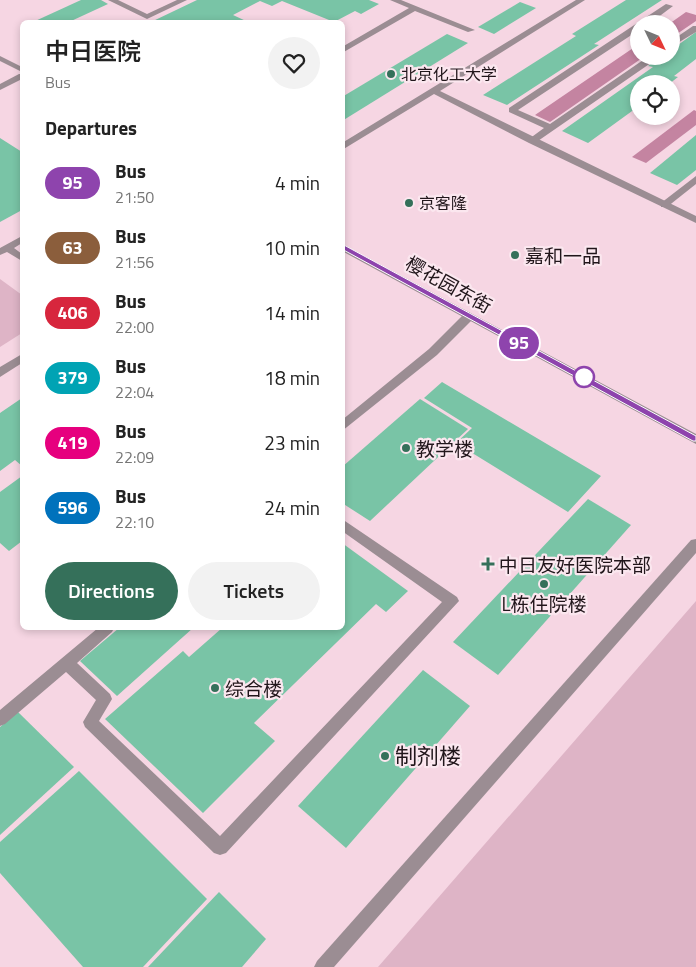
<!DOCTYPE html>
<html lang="en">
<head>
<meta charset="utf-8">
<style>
  :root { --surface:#fff; --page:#f2f2f2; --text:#222; --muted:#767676; --accent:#35705a }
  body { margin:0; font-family:"Titillium Web","Noto Sans SC",sans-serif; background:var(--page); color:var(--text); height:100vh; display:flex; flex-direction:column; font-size:19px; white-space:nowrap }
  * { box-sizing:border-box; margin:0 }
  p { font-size:16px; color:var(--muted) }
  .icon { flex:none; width:28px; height:28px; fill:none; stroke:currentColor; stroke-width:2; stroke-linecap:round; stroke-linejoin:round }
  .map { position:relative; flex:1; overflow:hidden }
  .panel { position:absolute; left:20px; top:20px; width:325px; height:610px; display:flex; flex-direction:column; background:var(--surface); border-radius:8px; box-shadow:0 2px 8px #0003 }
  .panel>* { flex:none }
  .badge { padding:0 10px; border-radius:16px; font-size:18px; line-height:32px }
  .needle { width:32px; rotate:133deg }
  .buttons { position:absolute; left:630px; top:15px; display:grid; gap:10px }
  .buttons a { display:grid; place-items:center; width:50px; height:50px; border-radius:50%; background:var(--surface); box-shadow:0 2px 8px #0003; font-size:25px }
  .map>.badge { position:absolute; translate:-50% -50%; box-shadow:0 0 0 2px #fff }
  h2 { padding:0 25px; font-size:19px; line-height:45px }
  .round { display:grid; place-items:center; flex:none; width:52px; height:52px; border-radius:26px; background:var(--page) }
  .overview { display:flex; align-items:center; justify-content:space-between; height:85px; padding:0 25px }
  h1 { font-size:24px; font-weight:600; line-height:38px }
  .primary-button { display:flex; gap:10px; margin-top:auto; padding:10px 25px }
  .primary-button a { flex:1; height:58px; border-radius:30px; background:var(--accent); color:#fff; font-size:20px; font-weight:600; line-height:58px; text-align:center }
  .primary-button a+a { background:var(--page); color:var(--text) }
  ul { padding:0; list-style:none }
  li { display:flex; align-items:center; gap:15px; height:65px; padding:0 25px }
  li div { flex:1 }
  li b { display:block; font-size:19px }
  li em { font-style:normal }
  li .badge { min-width:55px; font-weight:700; text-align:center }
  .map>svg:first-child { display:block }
  .green { fill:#deb4c6 }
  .forest { fill:#c484a1 }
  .building { fill:#79c4a6 }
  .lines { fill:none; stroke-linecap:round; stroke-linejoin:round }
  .service { fill:#9b8d93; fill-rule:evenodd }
  .minor { fill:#9b8d93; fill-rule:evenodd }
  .tertiary { fill:#9b8d93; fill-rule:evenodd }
  .line { fill:#8e44ad; stroke:#fff }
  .poi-dot { fill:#35705a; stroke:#fbe7ef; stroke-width:2 }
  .stop-dot { fill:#fff; stroke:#8e44ad; stroke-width:2.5 }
  .labels { text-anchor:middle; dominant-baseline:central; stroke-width:4.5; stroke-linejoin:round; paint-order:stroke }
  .far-poi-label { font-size:16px; fill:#21161b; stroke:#fbe7ef; text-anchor:start }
  .poi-label { font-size:19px; fill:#21161b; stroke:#fbe7ef; text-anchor:start }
  .street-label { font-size:19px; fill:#21161b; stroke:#fbe7ef }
  .near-poi-label { font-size:22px; fill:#21161b; stroke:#fbe7ef; text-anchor:start }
</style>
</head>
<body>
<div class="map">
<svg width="696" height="967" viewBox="0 0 696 967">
  <rect width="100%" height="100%" fill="#f6d6e3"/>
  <!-- green -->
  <g class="green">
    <polygon points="0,279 22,295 22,333 0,347"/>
    <polygon points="696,601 696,967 378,967"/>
  </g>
  <!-- forest -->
  <g class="forest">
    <polygon points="686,12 696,15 696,21 671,38 671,24 669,24"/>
    <polygon points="639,44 639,56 645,56 550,122 535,115"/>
    <polygon points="694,110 696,111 696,125 646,163 632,157"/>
  </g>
  <!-- building -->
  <g class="building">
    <polygon points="81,0 101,0 108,4 69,22 33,22"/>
    <polygon points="197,0 369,0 379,4 361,14 355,11 334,22 282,1 272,6 260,1 233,15 246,21 245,22 151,22"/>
    <polygon points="626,0 662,0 594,44 599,45 507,105 483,95 576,36 572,34"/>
    <polygon points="520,2 536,8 494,34 478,27"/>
    <polygon points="696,32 696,59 674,76 678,77 669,84 639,84 639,106 588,143 562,131 653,67 648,66 662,56 671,56 671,50"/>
    <polygon points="447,34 468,43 342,121 342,97"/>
    <polygon points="696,135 696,170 677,185 650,173"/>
    <polygon points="0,138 22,152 22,210 0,222"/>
    <polygon points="442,382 601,476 568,512 456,443 472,428 424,398"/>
    <polygon points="22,398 22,466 15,460 0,471 0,413"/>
    <polygon points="420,399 468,429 370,521 342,503 342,467"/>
    <polygon points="22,476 22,541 9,551 0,543 0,492"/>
    <polygon points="588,499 631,525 498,675 453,642"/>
    <polygon points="342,543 408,591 386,612 376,604 254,723 275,741 203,813 105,719 183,651 189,657 222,628 342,628"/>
    <polygon points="119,628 193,628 117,696 80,661"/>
    <polygon points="423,670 470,706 346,848 298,806"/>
    <polygon points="18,712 74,767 0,835 0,727"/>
    <polygon points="79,771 207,899 143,967 83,967 0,873 0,842"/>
    <polygon points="219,892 266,939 242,967 148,967"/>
  </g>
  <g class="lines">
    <!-- service -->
    <g class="service">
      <polygon points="108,0 118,0 147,14 177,0 187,0 147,19"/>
      <polygon points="390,0 401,0 475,30 468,32 415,11 342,53 342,47 409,8"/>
      <polygon points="666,4 673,6 649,24 639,24 639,30 518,110 550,124 649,56 659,56 658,58 535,143 529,143 529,139 544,128 509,112 509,108"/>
      <polygon points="693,26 696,26 696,32 671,47 671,41"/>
      <polygon points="696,176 696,184 667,207 661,207 661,203"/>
      <polygon points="22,236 22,243 14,248 22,254 22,261 7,252 0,255 0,248"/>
      <polygon points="469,312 474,316 473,319 437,355 342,431 342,420 429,349 465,313"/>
      <polygon points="22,354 22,363 0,377 0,367"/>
      <polygon points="342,519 457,597 459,601 226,853 220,855 214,853 85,727 83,722 96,700 66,672 5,724 0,726 0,710 98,628 114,628 112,632 77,663 110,694 112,699 99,721 220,836 442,602 342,531"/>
    </g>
    <!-- minor -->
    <g class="minor">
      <polygon points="576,0 585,0 440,91 696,216 696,223 529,143 434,94 342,150 342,143"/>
      <polygon points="19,74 22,74 22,79 0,90 0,84"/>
      <polygon points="696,539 696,553 334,967 314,967 317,961 691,540"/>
    </g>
    <!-- tertiary -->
    <g class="tertiary">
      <polygon points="0,56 22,67 22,72 0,61"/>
      <polygon points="342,244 696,434 696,444 342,251"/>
    </g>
  </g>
  <!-- line -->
  <polygon class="line" points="342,244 696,436 696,441 693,441 340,248 339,247"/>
  <!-- markers -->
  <g class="poi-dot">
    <circle cx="391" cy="74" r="5"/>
    <circle cx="409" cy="203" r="5"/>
    <circle cx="515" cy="255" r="5"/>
    <circle cx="406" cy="448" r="5"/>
    <path d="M485.5 556.5h5v5h5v5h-5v5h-5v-5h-5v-5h5z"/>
    <circle cx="544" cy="584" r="5"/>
    <circle cx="215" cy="688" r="5"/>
    <circle cx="385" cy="756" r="5"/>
  </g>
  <circle class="stop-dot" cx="584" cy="377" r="10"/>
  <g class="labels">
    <!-- far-poi labels -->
    <g class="far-poi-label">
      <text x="401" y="74">北京化工大学</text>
      <text x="419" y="203">京客隆</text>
    </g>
    <!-- poi labels -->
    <g class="poi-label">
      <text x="525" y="255">嘉和一品</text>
      <text x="416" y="448">教学楼</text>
      <text x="499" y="564">中日友好医院本部</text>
      <text x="544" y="603" text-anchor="middle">L栋住院楼</text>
      <text x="225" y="688">综合楼</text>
    </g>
    <!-- street labels -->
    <g class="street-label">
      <text transform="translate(449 284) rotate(29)">樱花园东街</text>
    </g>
    <!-- near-poi labels -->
    <g class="near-poi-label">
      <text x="395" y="756">制剂楼</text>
    </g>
  </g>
</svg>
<div class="buttons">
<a><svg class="needle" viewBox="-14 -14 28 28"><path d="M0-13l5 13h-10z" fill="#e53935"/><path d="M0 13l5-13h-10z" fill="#767676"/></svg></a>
<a><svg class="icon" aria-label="locate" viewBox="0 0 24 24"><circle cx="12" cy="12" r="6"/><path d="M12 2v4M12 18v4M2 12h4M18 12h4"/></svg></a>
</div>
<b class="badge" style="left:519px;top:343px;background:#8e44ad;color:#fff">95</b>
<section class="panel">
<div class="overview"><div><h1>中日医院</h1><p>Bus</p></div><a class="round"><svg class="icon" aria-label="heart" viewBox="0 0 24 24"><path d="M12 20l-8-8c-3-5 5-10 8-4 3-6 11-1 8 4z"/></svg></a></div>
<h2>Departures</h2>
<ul>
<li><span class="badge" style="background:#8e44ad;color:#fff">95</span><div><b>Bus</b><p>21:50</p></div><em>4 min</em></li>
<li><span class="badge" style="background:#8b5e3c;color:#fff">63</span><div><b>Bus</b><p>21:56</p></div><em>10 min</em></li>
<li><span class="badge" style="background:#d7263d;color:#fff">406</span><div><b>Bus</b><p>22:00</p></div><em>14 min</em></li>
<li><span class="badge" style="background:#00a3b4;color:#fff">379</span><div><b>Bus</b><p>22:04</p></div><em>18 min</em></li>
<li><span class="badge" style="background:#e6007e;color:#fff">419</span><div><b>Bus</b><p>22:09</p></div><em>23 min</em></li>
<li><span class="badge" style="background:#0072bc;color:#fff">596</span><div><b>Bus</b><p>22:10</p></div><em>24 min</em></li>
</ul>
<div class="primary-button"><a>Directions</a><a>Tickets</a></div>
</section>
</div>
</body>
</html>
